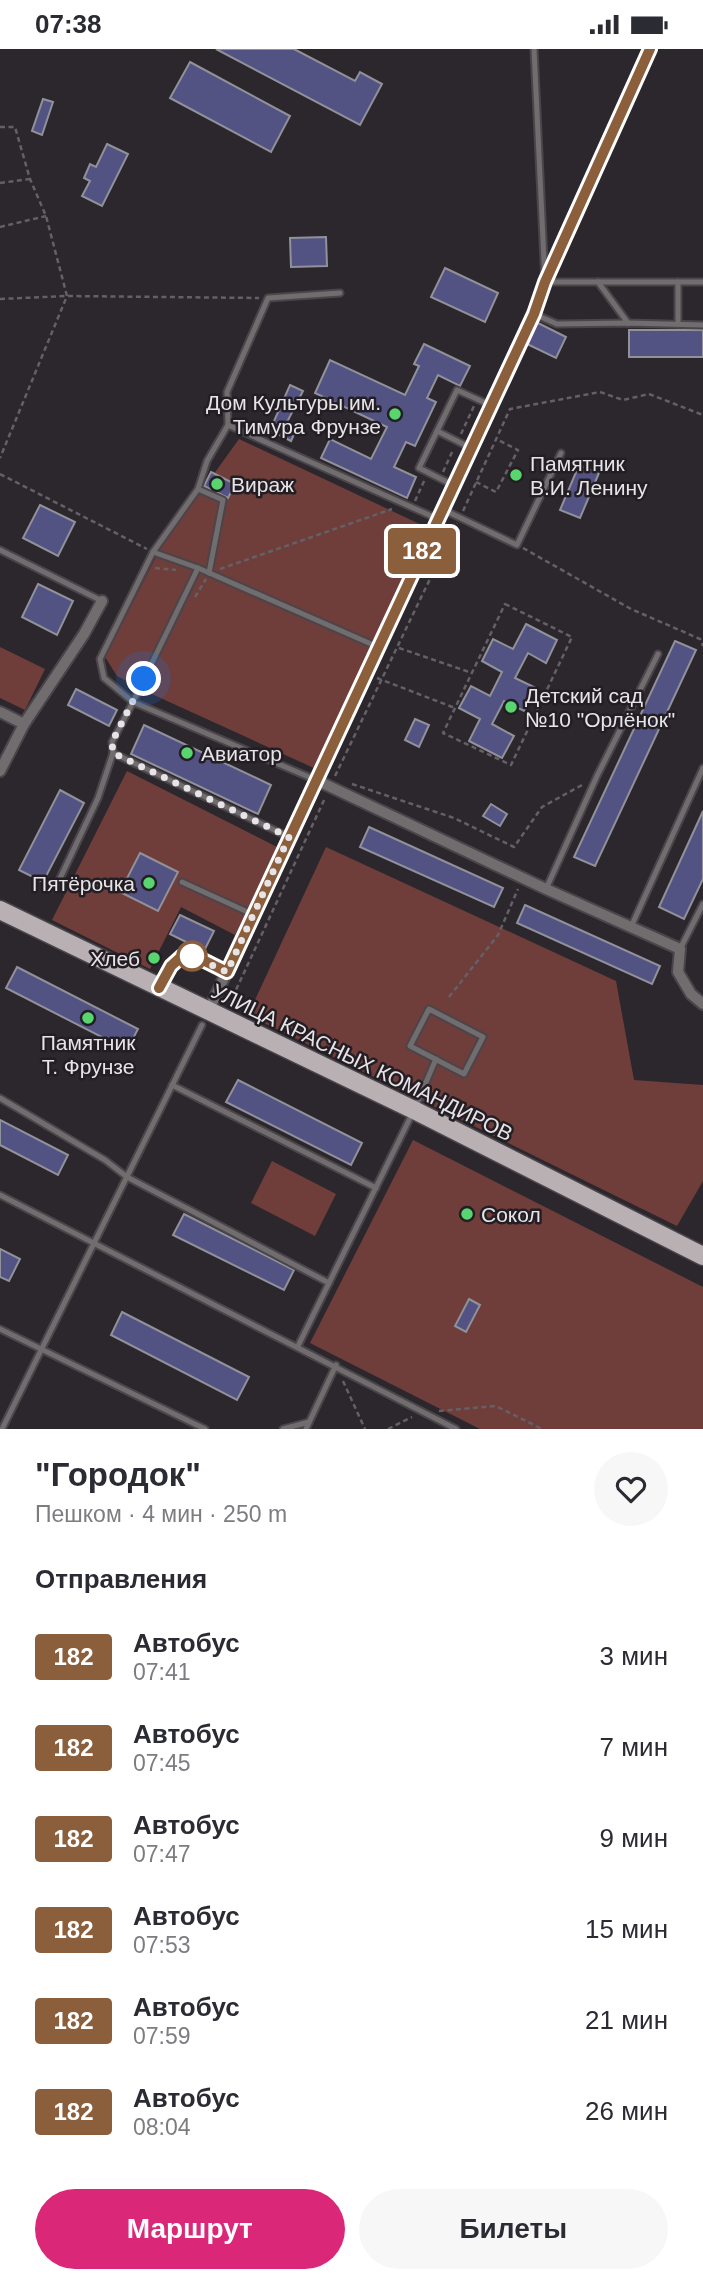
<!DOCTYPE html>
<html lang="ru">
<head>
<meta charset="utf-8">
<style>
  :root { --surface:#fff; --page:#f7f7f7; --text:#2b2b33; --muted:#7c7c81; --accent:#db2777 }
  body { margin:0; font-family:Helvetica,sans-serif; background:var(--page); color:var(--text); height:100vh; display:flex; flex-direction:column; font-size:26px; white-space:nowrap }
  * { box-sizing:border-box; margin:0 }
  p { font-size:23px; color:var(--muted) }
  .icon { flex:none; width:38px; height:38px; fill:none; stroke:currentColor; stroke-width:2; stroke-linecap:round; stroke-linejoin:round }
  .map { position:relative; height:1380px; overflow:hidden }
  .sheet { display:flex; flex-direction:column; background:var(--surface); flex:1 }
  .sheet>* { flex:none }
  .badge { padding:0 14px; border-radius:5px; font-size:24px; line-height:46px }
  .you { position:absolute; width:35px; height:35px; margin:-18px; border:5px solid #fff; border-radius:50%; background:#1a73e8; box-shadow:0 0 0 10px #1a73e833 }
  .map>.badge { position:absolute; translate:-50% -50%; box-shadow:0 0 0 4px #fff }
  h2 { padding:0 35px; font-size:26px; line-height:63px }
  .round { display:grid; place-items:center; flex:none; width:74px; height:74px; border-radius:37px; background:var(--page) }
  .overview { display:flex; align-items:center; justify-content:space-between; height:119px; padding:0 35px }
  h1 { font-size:33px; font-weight:700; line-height:52px }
  .cta { display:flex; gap:14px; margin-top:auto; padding:14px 35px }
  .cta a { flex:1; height:80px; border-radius:42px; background:var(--accent); color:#fff; font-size:28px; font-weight:700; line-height:80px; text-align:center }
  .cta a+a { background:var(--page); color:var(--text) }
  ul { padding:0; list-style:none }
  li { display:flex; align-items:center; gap:21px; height:91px; padding:0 35px }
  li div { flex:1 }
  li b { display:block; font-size:26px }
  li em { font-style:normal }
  li .badge { min-width:77px; font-weight:700; text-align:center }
  .status { display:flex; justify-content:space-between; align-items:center; height:49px; padding:0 35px; background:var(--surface); direction:ltr }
  .status svg { height:19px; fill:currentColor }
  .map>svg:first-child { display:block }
  .green { fill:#6f3e3a }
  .building { fill:#525283; stroke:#91919a; stroke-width:2 }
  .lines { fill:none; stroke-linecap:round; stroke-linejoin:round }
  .service-casing { stroke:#4a454b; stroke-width:9 }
  .minor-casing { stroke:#4a454b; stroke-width:14 }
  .primary-casing { stroke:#4a454b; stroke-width:21 }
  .path { stroke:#656066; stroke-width:2.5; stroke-dasharray:5 3.5; stroke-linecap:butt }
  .service { stroke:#716d6e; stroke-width:5 }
  .minor { stroke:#716d6e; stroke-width:10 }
  .primary { stroke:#b9b0b3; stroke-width:18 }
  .line-casing { stroke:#fff; stroke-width:16 }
  .line { stroke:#8b5e3c; stroke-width:10 }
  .walk { stroke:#e7e4e8; stroke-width:7; stroke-dasharray:0 12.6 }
  .poi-dot { fill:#59d56f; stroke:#221e23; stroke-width:2.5 }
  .stop-dot { fill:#fff; stroke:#8b5e3c; stroke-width:3.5 }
  .labels { text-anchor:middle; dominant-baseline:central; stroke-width:5; stroke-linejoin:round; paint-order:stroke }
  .poi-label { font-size:21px; fill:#e7e4e8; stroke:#221e23; text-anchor:start }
  .street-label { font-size:21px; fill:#e7e4e8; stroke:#221e23 }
</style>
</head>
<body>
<div class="status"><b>07:38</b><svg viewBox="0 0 49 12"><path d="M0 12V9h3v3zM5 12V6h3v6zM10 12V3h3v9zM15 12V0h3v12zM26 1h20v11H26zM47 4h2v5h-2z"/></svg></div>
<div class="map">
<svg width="703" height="1380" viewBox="0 0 703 1380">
  <rect width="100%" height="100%" fill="#2c272d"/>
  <!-- green -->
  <g class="green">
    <polygon points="239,390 426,478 316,720 143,641 117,627 105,608 160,500"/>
    <polygon points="0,598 45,620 25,661 0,649"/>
    <polygon points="127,722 279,799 235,886 181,858 150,920 52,871"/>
    <polygon points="326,798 616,932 634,1031 703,1036 703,1132 677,1177 248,966"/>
    <polygon points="413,1091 703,1238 703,1380 480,1380 310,1294"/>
    <polygon points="272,1112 336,1145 315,1187 251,1154"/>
  </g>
  <!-- building -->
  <g class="building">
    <polygon points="216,0 294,0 355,32 360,23 382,35 360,76"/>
    <polygon points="190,13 290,67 271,103 170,49"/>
    <polygon points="43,50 53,53 42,86 32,82"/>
    <polygon points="107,95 128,105 102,157 82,147 90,132 84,129 90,115 96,118"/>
    <polygon points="326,188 327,217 291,218 290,189"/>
    <polygon points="445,219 498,244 485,273 431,248"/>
    <polygon points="536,273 566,288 556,309 525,294"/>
    <rect x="629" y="281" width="74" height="27"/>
    <polygon points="424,295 470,317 460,337 438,326 427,349 436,353 415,397 406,393 394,418 416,428 407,449 321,409 330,390 371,410 387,378 315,344 330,311 405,346 419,317 414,315"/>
    <polygon points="290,336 303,342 286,375 296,381 291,392 270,381"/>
    <polygon points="579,416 599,424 580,469 560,461"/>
    <polygon points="211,423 235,435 228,449 204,437"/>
    <polygon points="40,456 75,473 58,507 23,489"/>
    <polygon points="38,535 73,552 57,586 22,568"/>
    <polygon points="526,575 557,591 546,614 528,604 515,629 536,639 524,662 504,652 492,675 514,687 502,709 469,692 480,670 459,659 471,637 490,647 502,623 482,612 493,590 513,600"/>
    <polygon points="675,592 696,601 595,817 574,808"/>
    <polygon points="76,640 117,661 109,677 68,656"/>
    <polygon points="415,670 429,676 419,698 405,691"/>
    <polygon points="144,676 271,736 258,765 131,705"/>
    <polygon points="60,741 84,754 43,833 19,821"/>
    <polygon points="491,755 507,765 500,777 483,767"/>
    <polygon points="703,762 703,830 684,870 659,858"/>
    <polygon points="369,778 503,839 494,858 360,798"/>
    <polygon points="140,804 178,823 158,862 120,843"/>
    <polygon points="525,856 660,917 652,935 517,874"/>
    <polygon points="180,866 214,882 204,902 170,885"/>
    <polygon points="17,918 138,980 127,1001 6,939"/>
    <polygon points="238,1031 362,1094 351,1116 226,1053"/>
    <polygon points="0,1071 68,1106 58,1126 0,1096"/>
    <polygon points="184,1165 294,1221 284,1241 173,1186"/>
    <polygon points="0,1200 20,1210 9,1232 0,1228"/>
    <polygon points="469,1250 480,1256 466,1283 455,1277"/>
    <polygon points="122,1263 249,1328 237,1351 111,1286"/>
  </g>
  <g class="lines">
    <defs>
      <g id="service">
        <polyline points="534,0 545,233 703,233"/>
        <polyline points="598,233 628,274"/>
        <polyline points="678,233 678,275"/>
        <polyline points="340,244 268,249 227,343 228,376 438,470"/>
        <polyline points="534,265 557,275 628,274 703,276"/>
        <polyline points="516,301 534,265 545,233 650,0"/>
        <polyline points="437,382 471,399"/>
        <polyline points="453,436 419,419 457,341 490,356"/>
        <polyline points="198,440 207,412 228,376"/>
        <polyline points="442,460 517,496 561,404"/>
        <polyline points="0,501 102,552"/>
        <polyline points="153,503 198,519 378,598"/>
        <polyline points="198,519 133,653 104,629 100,610 153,503 198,440 223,451 209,524"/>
        <polyline points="289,788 113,704 112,693 133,653 316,731"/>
        <polyline points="182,833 252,865"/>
        <polyline points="55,840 98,749 113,704"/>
        <polyline points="546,840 597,727 658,605"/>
        <polyline points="631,878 703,719"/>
        <polyline points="680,900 703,855"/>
        <polygon points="429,960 483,988 464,1025 410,997"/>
        <polyline points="172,1036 376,1139"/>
        <polyline points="0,1049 105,1111 127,1128 329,1234"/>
        <polyline points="0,1146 456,1380"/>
        <polyline points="0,1280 205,1380"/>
        <polyline points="298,1297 414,1061 436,1010"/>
        <polyline points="2,1380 202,976"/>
        <polyline points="283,1380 309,1373"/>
        <polyline points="306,1380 336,1316"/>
      </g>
      <g id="minor">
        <polyline points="0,663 24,675"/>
        <polyline points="0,722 24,675 84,585 102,552"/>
        <polyline points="316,731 546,840 680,900 678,923 691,945 703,955"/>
        <polyline points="159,939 171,917 182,907 195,907 227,923"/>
        <polyline points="208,963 516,301"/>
      </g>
      <polyline id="primary" points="0,861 414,1061 703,1207"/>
    </defs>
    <!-- service casing -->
    <use href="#service" class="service-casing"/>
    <!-- minor casing -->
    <use href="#minor" class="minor-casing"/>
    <!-- primary casing -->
    <use href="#primary" class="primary-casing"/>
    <!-- path -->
    <g class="path">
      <polyline points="0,78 15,78 30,130 46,167 67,247 0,409"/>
      <polyline points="0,134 30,130"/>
      <polyline points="0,178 46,167"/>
      <polyline points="0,250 67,247 259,249"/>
      <polyline points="461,385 474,357"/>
      <polyline points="443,423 453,401"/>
      <polyline points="0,425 147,500"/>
      <polyline points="476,433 496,443 518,401 496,390"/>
      <polyline points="415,452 425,430"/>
      <polyline points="463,462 510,360 600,343 623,351 649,345 703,366"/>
      <polyline points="523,499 631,560 700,590 703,597"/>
      <polyline points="155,519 176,521"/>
      <polyline points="220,520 392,460"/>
      <polyline points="195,548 206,530"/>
      <polygon points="505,555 572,588 511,716 443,684"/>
      <polyline points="399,599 472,624"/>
      <polyline points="377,629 455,659"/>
      <polyline points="335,727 457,474"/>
      <polyline points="352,735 454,769 514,798 542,758 582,736"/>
      <polyline points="449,948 498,886 518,840"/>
      <polyline points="229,956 325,749"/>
      <polyline points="343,1332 365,1380"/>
      <polyline points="439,1362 496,1357 542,1380"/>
      <polyline points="388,1380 412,1368"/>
    </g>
    <!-- service -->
    <use href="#service" class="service"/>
    <!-- minor -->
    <use href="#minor" class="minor"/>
    <!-- primary -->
    <use href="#primary" class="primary"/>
  </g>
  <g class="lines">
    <defs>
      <polyline id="line" points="159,939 171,917 182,907 195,907 227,923 534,265 545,233 650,0"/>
    </defs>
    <!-- line casing -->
    <use href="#line" class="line-casing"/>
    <!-- line -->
    <use href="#line" class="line"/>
    <!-- walk -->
    <polyline class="walk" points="144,630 112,693 113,704 289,788 227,923 192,907"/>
  </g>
  <!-- markers -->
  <g class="poi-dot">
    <circle cx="395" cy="365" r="7"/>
    <circle cx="516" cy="426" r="7"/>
    <circle cx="217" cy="435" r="7"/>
    <circle cx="511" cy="658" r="7"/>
    <circle cx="187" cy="704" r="7"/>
    <circle cx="149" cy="834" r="7"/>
    <circle cx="154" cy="909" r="7"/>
    <circle cx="88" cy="969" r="7"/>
    <circle cx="467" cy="1165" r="7"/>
  </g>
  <circle class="stop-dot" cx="192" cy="907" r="14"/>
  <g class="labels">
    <!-- poi labels -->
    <g class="poi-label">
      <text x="381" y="353" text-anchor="end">Дом Культуры им.<tspan x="381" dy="24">Тимура Фрунзе</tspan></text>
      <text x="530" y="414">Памятник<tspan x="530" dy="24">В.И. Ленину</tspan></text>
      <text x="231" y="435">Вираж</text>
      <text x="525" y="646">Детский сад<tspan x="525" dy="24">№10 "Орлёнок"</tspan></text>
      <text x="201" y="704">Авиатор</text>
      <text x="135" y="834" text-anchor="end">Пятёрочка</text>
      <text x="140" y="909" text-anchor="end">Хлеб</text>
      <text x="88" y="993" text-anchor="middle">Памятник<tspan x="88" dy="24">Т. Фрунзе</tspan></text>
      <text x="481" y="1165">Сокол</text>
    </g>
    <!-- street labels -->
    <g class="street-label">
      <text transform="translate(362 1013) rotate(26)">УЛИЦА КРАСНЫХ КОМАНДИРОВ</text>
    </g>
  </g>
</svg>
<div class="you" style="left:144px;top:630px"></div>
<b class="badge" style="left:422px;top:502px;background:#8b5e3c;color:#fff">182</b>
</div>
<section class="sheet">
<div class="overview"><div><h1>&quot;Городок&quot;</h1><p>Пешком · 4 мин · 250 m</p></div><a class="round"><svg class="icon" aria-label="heart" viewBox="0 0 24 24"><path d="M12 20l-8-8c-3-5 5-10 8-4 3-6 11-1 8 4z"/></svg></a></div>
<h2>Отправления</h2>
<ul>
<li><span class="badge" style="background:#8b5e3c;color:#fff">182</span><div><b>Автобус</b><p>07:41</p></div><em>3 мин</em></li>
<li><span class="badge" style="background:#8b5e3c;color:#fff">182</span><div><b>Автобус</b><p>07:45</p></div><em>7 мин</em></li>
<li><span class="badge" style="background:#8b5e3c;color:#fff">182</span><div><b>Автобус</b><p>07:47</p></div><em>9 мин</em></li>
<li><span class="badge" style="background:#8b5e3c;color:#fff">182</span><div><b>Автобус</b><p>07:53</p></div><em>15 мин</em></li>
<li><span class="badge" style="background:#8b5e3c;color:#fff">182</span><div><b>Автобус</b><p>07:59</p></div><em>21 мин</em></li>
<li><span class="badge" style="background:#8b5e3c;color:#fff">182</span><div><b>Автобус</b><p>08:04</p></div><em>26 мин</em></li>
</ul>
<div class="cta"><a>Маршрут</a><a>Билеты</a></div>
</section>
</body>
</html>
